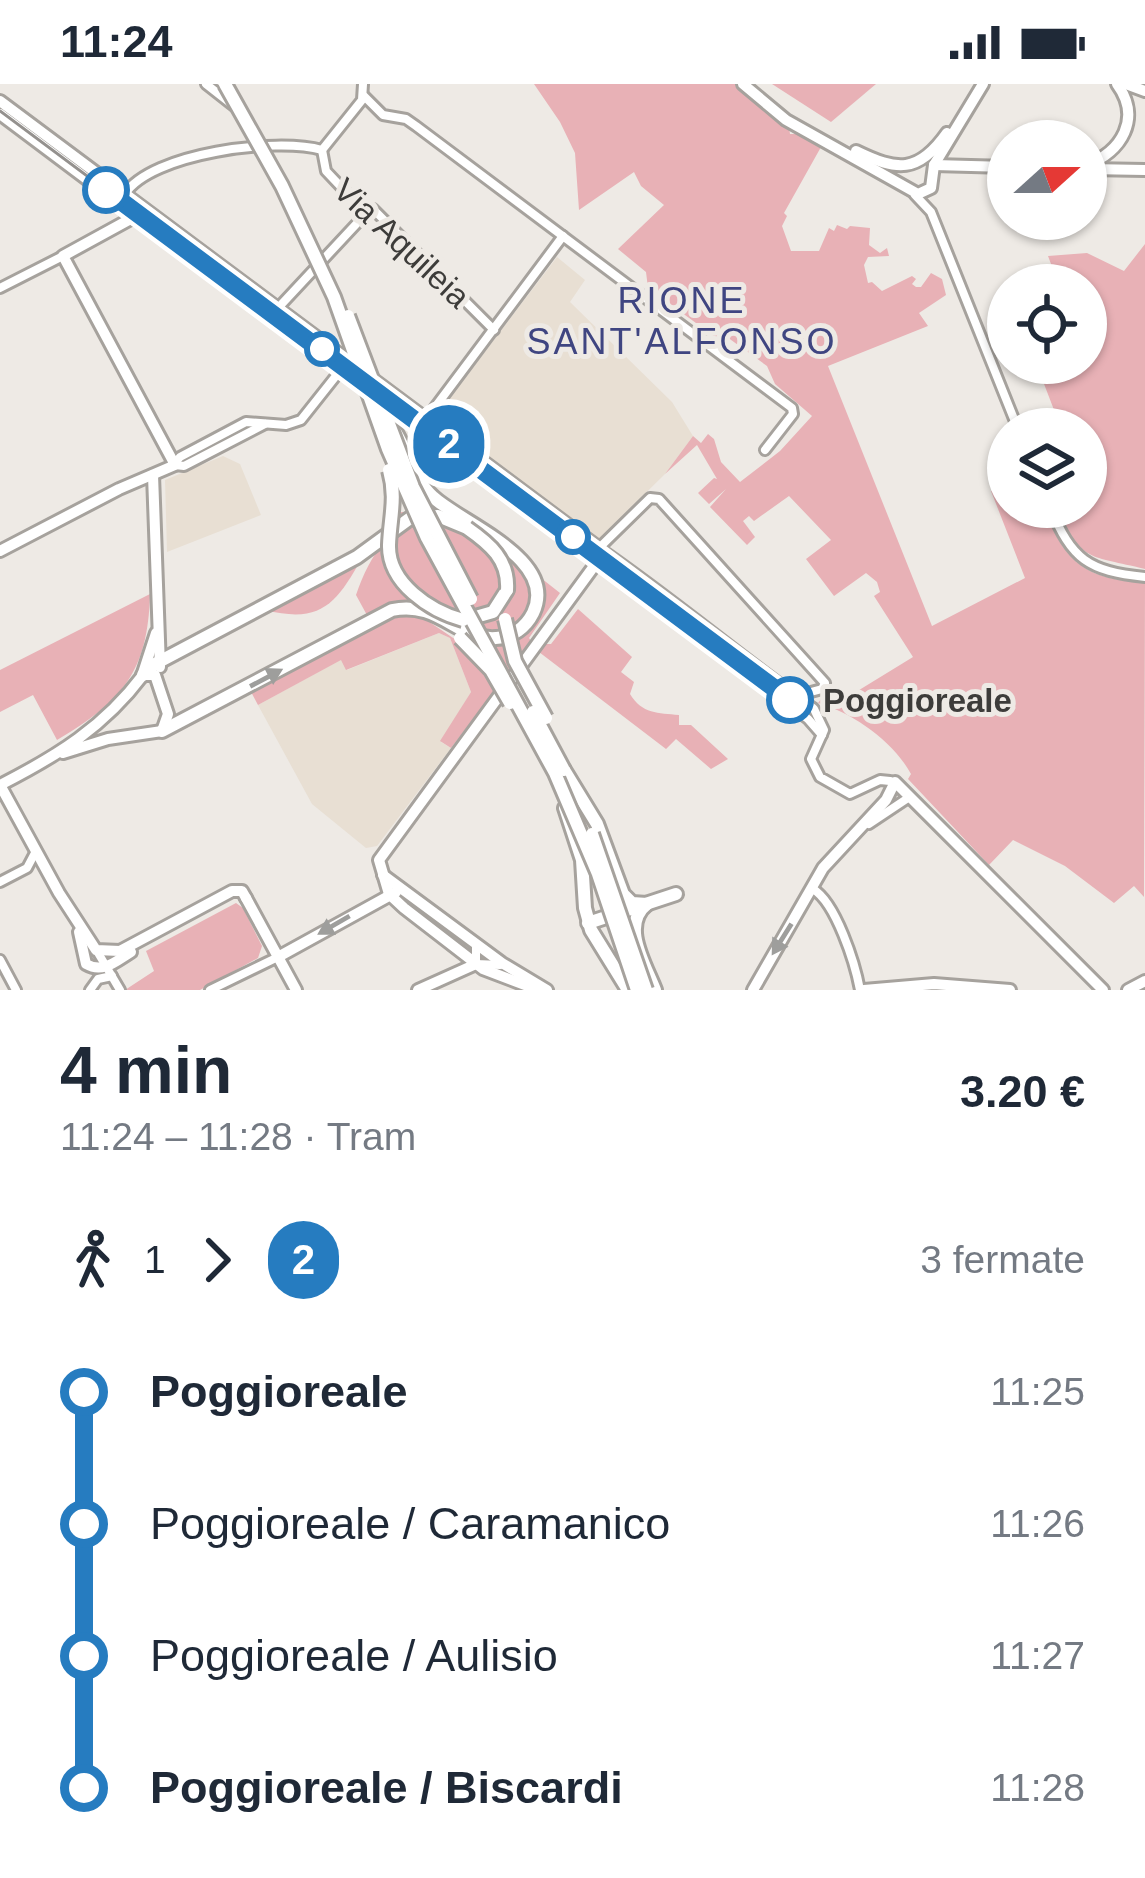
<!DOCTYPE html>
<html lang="it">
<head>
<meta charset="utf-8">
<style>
  :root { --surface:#fff; --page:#f6f6f7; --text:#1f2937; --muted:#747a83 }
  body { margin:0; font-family:Helvetica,sans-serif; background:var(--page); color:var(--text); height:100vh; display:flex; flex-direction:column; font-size:45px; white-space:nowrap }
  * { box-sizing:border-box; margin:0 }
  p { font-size:39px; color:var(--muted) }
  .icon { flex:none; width:66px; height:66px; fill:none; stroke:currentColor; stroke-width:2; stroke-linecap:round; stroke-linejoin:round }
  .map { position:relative; height:906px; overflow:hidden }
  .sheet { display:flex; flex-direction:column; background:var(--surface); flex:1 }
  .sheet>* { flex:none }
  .badge { padding:0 24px; border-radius:39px; font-size:42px; line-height:78px }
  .needle { width:78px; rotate:69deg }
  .buttons { position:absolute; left:987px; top:36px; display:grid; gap:24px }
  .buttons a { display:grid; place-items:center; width:120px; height:120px; border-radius:50%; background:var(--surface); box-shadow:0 3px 9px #0004; font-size:60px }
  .map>.badge { position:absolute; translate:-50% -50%; box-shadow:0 0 0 6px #fff }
  .legs { display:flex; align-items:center; gap:18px; height:132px; padding:0 60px; font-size:39px }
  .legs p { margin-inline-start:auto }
  .summary { display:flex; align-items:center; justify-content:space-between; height:204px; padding:0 60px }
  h1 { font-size:66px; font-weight:600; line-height:90px }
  ul { padding:0 60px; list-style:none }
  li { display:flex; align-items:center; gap:42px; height:132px; font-size:45px }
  li i { display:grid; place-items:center; width:18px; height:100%; margin:0 15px; background:currentColor }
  li i::after { content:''; width:30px; height:30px; margin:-15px; border:9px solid; border-radius:50%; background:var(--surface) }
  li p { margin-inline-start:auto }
  li:first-child i { background:linear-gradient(#0000 50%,currentColor 0) }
  li:last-child i { background:linear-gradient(currentColor 50%,#0000 0) }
  .status { display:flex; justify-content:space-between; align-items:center; height:84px; padding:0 60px; background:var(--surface); direction:ltr }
  .status svg { height:33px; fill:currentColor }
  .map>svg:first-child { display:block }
  .built { fill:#e8dfd3 }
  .green { fill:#e8b1b6 }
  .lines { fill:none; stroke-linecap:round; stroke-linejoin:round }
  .minor-casing { stroke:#a6a29d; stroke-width:14 }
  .major-casing { stroke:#a6a29d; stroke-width:16 }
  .highway-casing { stroke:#a6a29d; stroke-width:18 }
  .minor { stroke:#fff; stroke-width:8 }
  .major { stroke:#fff; stroke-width:10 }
  .highway { stroke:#fff; stroke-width:12 }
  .tram { stroke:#94918e; stroke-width:3 }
  .highway-bridge-casing { stroke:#a6a29d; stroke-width:18; stroke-linecap:butt }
  .highway-bridge { stroke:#fff; stroke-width:12 }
  .oneway { fill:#9e9e9c }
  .line-1-casing { stroke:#fff; stroke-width:27 }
  .line-1 { stroke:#267cc0; stroke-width:18 }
  .stop-1-dot { fill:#fff; stroke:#267cc0; stroke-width:6 }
  .labels { text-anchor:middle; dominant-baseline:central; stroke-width:10; stroke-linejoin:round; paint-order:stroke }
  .street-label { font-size:33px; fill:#3d3c3a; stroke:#eeeae5 }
  .stop-label { font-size:33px; font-weight:bold; fill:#3d3c3a; stroke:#eeeae5; text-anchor:start }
  .neighbourhood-label { font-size:36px; letter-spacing:3px; fill:#3f4581; stroke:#eeeae5 }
</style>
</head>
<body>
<div class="status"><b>11:24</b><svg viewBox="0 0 49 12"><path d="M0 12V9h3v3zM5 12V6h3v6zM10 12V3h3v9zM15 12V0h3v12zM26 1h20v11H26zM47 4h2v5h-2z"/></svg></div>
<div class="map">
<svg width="1145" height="906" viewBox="0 0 1145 906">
  <rect width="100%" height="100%" fill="#eeeae5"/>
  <!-- built -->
  <g class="built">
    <polygon points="557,173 585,196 570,218 672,318 693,352 665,390 597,457 435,333"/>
    <polygon points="223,372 240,380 261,431 167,468 165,396"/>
    <polygon points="439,549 450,554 471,608 441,658 451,664 377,762 366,764 312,720 258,621 342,575 347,586"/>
  </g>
  <!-- green -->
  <g class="green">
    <path d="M534,0H735L773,35L789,43L790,50H800L821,63L784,129L787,132L782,142L791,167H819L829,144L834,147L837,141L847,145L850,142L870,144L869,161L880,169L887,164L889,172L868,173L864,181L868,199L872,198L882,207L912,192L916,195L912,200L916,203H921L931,189L942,195L946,211L919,229L928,242L828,282L932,542L1025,494L991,407L1008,400V423H1043C1066,479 1083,494 1145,499L1144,813L1134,802L1114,819L1065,782L1013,756L989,781L908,695L911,690C893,657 853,629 818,619L822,614L851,611L913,573L874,512L880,508L877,498L866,489L834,512L806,475L831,456L789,412L754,437L749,432L743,437L755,453L747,461L710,423L726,405L709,420L698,409L714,394L717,395L697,361L665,390L693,352L701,359L708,350L714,355L721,378L740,398L780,367L812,332L775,300L767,282L727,253L722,258L648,204L646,188L618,165L664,121L641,102L634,88L579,126L575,69L560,38Z"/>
    <polygon points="772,0 876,0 831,38"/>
    <path d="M1145,160V485C1090,471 1080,479 1057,423H1086V345H1047L1059,339L1036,279H1086V201H1059L1048,172L1087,169L1124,187Z"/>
    <path d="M427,404L560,509L529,554L532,558L451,664L440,657L471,608L450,554L439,549L346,586L341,576L258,621L250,606L392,530L422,533L465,562L469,557L431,531C450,540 472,557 493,558C518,559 545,532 541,507C539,497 532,488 527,481L524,485C530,493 534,500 533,511C533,520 530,529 524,537C492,577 448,521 412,519C395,518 383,525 368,533L356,511C375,456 408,415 468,448L471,444C446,427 428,424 399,436L400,428H408Z"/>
    <path d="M362,474C336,520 321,540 265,526Z"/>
    <path d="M150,510C148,588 122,618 57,656L33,611L0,628V586Z"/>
    <path d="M578,525L632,573L621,588L634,598L630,610C642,630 658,629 679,631V641H691L728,675L711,685L676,655L666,665L539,568L545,560H551Z"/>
    <polygon points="236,819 243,824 262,862 258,874 200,906 125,906 154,887 146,867"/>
  </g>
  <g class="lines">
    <defs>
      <g id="minor">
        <polyline points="206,0 234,22"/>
        <polyline points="364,12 383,31 406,35 416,42 792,324 793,330 765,366"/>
        <polyline points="322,66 326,87 361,124 373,125 494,246"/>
        <polyline points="322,66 362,16 363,0"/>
        <path d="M125,110C151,69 277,53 322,66"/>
        <polyline points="915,111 931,128 1018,345"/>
        <polyline points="0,204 63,172"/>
        <polyline points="278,224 360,136 362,125"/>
        <polyline points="424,338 563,152"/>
        <polyline points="175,379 180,373 246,338 286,341 301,336 343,283"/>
        <polyline points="175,381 184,382 265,340"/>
        <path d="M1050,423C1072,476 1088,487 1145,493"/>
        <polyline points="597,478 808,635 822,651"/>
        <path d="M796,612L822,605L825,599L659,415L650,414L599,464C672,514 740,572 813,624L814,625L824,646L811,675L820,693L850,710L880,696L890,697"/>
        <polyline points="869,740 908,714"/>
        <polyline points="0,798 27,784 36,767"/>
        <path d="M813,805C836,819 855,879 860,906"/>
        <polyline points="476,861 476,880 500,881"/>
        <polyline points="97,867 120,906"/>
        <polyline points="0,876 16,906"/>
        <polyline points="90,906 98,895 112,892"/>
        <polyline points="210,906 278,873"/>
      </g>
      <g id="major">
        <polyline points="743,0 786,36 918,110 931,104 934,81 983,0"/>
        <polyline points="1126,0 1145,7"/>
        <polyline points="0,17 599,464 597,478 379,776 389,810 404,824 483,885 538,906"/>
        <polyline points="0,30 597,478"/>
        <path d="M856,67C897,87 918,90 947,49"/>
        <polyline points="934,81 1008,83"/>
        <path d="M1086,81C1122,68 1142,34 1117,0"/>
        <polyline points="1088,85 1145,86"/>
        <polyline points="153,391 160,583"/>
        <polyline points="0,467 119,405 175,381 63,172 136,132"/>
        <polyline points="143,589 156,549"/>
        <polyline points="0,701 59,809 96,866 120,867 232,807 242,807 246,814"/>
        <path d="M0,701C57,672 104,643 143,591H155L168,630L162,647L108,655L63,669"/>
        <polyline points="383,791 502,879 547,906"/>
        <polyline points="246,814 296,906"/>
        <path d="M79,848L86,880C103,890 116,877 131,868"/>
        <polyline points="278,873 396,808"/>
        <polyline points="418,906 476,880"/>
        <polyline points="753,906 823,784 886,716 895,698 1103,906"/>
        <polyline points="864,906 934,900 1010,906"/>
        <polyline points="1128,906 1145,897"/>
      </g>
      <g id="highway">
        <polyline points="465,536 493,528 507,506"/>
        <polyline points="143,591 153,581 357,473 409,435 438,432 467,444"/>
        <path d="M162,647L392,526C439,516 458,557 496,554C512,554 526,543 533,529C559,475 462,440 433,413C415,397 408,370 396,349"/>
        <polyline points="564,686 597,740 623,810 632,819 647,820"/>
        <polyline points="565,724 582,776 585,824 591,846 628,906"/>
        <path d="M647,820C620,841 645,880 655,906"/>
        <polyline points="588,839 676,810"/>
      </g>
    </defs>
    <!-- minor casing -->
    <use href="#minor" class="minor-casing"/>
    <!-- major casing -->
    <use href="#major" class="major-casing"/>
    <!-- highway casing -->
    <use href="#highway" class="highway-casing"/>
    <!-- minor -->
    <use href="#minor" class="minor"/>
    <!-- major -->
    <use href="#major" class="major"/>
    <!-- highway -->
    <use href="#highway" class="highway"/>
    <!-- tram -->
    <polyline class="tram" points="0,27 800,624"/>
    <defs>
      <g id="highway-bridge">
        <polyline points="225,0 282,102 334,213 388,365 427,454 555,689 598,790 637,906"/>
        <polyline points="348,232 413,403 471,515"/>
        <path d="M389,386C397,414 390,433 389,461C388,499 430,527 463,536"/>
        <path d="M467,444C490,460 509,476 507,506"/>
        <polyline points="505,535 515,577 546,634"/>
        <polyline points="460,554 491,586 510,619"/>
        <polyline points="533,628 564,686"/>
        <polyline points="592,750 646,906"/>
      </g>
    </defs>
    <!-- highway-bridge casing -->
    <use href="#highway-bridge" class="highway-bridge-casing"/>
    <!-- highway-bridge -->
    <use href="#highway-bridge" class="highway-bridge"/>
  </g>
  <!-- one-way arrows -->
  <defs><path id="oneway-solid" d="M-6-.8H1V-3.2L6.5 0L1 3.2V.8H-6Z" transform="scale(3)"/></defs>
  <g class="oneway">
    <use href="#oneway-solid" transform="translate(266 594) rotate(-28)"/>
    <use href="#oneway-solid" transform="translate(334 841) rotate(150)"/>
    <use href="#oneway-solid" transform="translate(782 855) rotate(122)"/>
  </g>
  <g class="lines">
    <defs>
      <polyline id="line-1" points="106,106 790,616"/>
    </defs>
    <!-- line-1 casing -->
    <use href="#line-1" class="line-1-casing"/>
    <!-- line-1 -->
    <use href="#line-1" class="line-1"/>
  </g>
  <!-- markers -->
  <g class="stop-1-dot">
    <circle cx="106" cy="106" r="21"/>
    <circle cx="322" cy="265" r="15"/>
    <circle cx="573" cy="453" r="15"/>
    <circle cx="790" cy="616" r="21"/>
  </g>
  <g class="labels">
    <!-- street labels -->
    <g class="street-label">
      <text transform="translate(402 159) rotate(43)">Via Aquileia</text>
    </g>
    <!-- stop labels -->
    <g class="stop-label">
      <text x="823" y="616">Poggioreale</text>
    </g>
    <!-- neighbourhood labels -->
    <g class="neighbourhood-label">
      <text x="682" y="216">RIONE<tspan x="682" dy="41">SANT'ALFONSO</tspan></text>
    </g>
  </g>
</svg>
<div class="buttons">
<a><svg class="needle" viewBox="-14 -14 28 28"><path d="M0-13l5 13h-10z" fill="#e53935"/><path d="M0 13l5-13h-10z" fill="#747a83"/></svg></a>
<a><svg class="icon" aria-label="locate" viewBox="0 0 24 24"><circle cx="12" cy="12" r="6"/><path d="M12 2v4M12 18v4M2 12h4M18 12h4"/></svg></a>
<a><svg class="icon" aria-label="layers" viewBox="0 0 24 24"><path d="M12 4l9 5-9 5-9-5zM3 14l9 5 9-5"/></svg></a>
</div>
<b class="badge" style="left:449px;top:360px;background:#267cc0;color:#fff">2</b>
</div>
<section class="sheet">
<div class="summary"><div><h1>4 min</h1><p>11:24 – 11:28 · Tram</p></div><b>3.20 €</b></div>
<div class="legs"><svg class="icon" aria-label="walk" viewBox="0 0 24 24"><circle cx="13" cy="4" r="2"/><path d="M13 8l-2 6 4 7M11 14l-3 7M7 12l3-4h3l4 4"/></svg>1<svg class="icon" aria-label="forward" viewBox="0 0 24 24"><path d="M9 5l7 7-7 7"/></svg><b class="badge" style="background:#267cc0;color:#fff">2</b><p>3 fermate</p></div>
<ul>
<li><i style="color:#267cc0"></i><b>Poggioreale</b><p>11:25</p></li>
<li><i style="color:#267cc0"></i><span>Poggioreale / Caramanico</span><p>11:26</p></li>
<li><i style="color:#267cc0"></i><span>Poggioreale / Aulisio</span><p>11:27</p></li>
<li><i style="color:#267cc0"></i><b>Poggioreale / Biscardi</b><p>11:28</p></li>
</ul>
</section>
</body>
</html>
